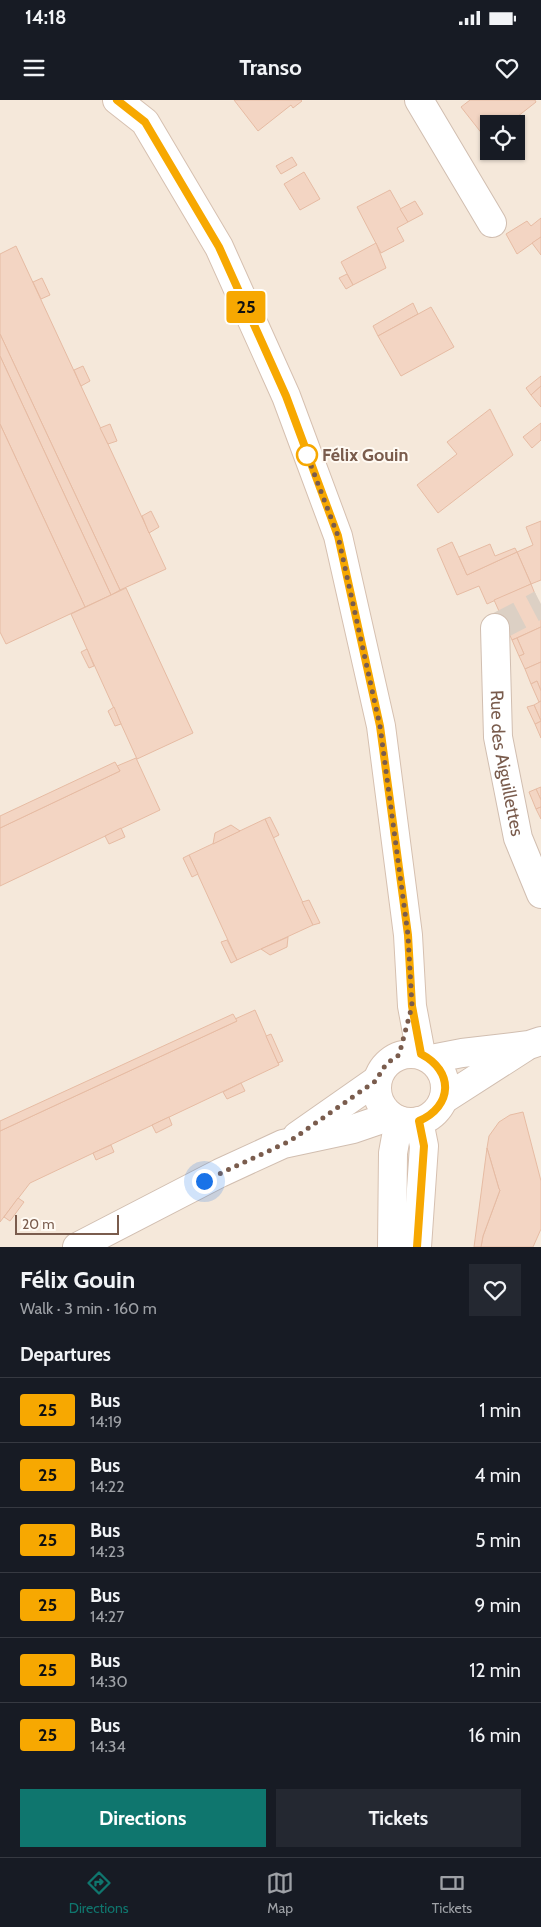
<!DOCTYPE html>
<html lang="en">
<head>
<meta charset="utf-8">
<style>
  :root { --surface:#171b24; --page:#242831; --text:#f1f3f6; --muted:#9ea1a6; --line:#363941; --accent:#0f766e }
  body { margin:0; font-family:Cabin,sans-serif; background:var(--page); color:var(--text); height:100vh; display:flex; flex-direction:column; font-size:19px; white-space:nowrap }
  * { box-sizing:border-box; margin:0 }
  p { font-size:16px; color:var(--muted) }
  .icon { flex:none; width:28px; height:28px; fill:none; stroke:currentColor; stroke-width:2; stroke-linecap:round; stroke-linejoin:round }
  .map { position:relative; height:1147px; overflow:hidden }
  .drawer { display:flex; flex-direction:column; background:var(--surface); flex:1 }
  .drawer>* { flex:none }
  .badge { padding:0 10px; border-radius:4px; font-size:18px; line-height:32px }
  .controls { position:absolute; left:480px; top:15px; display:grid; gap:10px }
  .controls a { display:grid; place-items:center; width:45px; height:45px; border-radius:0px; background:var(--surface); box-shadow:0 1px 4px #0004; font-size:25px }
  .scale { position:absolute; left:15px; bottom:12px; width:104px; box-sizing:border-box; padding-left:5px; border:2px solid #7a5c4d; border-top:0; font-size:14px; line-height:18px; white-space:nowrap; color:#7a5c4d; -webkit-text-stroke:4px #fffaf3; paint-order:stroke }
  .you { position:absolute; width:25px; height:25px; margin:-12px; border:4px solid #fff; border-radius:50%; background:#1a73e8; box-shadow:0 0 0 8px #1a73e833 }
  .map>.badge { position:absolute; translate:-50% -50%; box-shadow:0 0 0 2px #fff }
  h2 { padding:0 20px; font-size:19px; line-height:45px }
  .round { display:grid; place-items:center; flex:none; width:52px; height:52px; border-radius:0px; background:var(--page) }
  .summary { display:flex; align-items:center; justify-content:space-between; height:85px; padding:0 20px }
  h1 { font-size:24px; font-weight:800; line-height:38px }
  .action { display:flex; gap:10px; margin-top:auto; padding:10px 20px }
  .action a { flex:1; height:58px; border-radius:0px; background:var(--accent); color:#fff; font-size:20px; font-weight:800; line-height:58px; text-align:center }
  .action a+a { background:var(--page); color:var(--text) }
  ul { padding:0; list-style:none }
  li { display:flex; align-items:center; gap:15px; height:65px; padding:0 20px; border-top:1px solid var(--line) }
  li div { flex:1 }
  li b { display:block; font-size:19px }
  li em { font-style:normal }
  li .badge { min-width:55px; font-weight:700; text-align:center }
  .status { display:flex; justify-content:space-between; align-items:center; height:35px; padding:0 25px; background:var(--surface); direction:ltr }
  .status svg { height:14px; fill:currentColor }
  header { display:flex; justify-content:space-between; align-items:center; height:65px; padding:0 20px; background:var(--surface); font-size:22px; font-weight:800 }
  .tab-bar { display:flex; justify-content:space-around; align-items:center; height:70px; border-top:1px solid var(--line); background:var(--surface); font-size:14px; color:var(--muted) }
  .tab-bar a { display:grid; justify-items:center; gap:2px }
  .tab-bar .on { color:var(--accent) }
  .map>svg:first-child { display:block }
  .residential { fill:#f5e8da; fill-rule:evenodd }
  .building { fill:#f3d5c3; stroke:#e6bba3 }
  .lines { fill:none; stroke-linecap:round; stroke-linejoin:round }
  .street-tunnel { stroke:#dcd0c4; stroke-width:28; stroke-dasharray:28 14; stroke-linecap:butt }
  .street-casing { stroke:#d1beb0; stroke-width:30 }
  .secondary-casing { stroke:#d6c0b0; stroke-width:30 }
  .street { stroke:#fff; stroke-width:28 }
  .secondary { stroke:#fff; stroke-width:28 }
  .line-casing { stroke:#fff; stroke-width:11 }
  .line { stroke:#f7a801; stroke-width:8 }
  .walk { stroke:#7a5c4d; stroke-width:5; stroke-dasharray:0 9 }
  .stop-dot { fill:#fff; stroke:#f7a801; stroke-width:2.5 }
  .labels { text-anchor:middle; dominant-baseline:central; stroke-width:4; stroke-linejoin:round; paint-order:stroke }
  .stop-label { font-size:18px; font-weight:bold; fill:#7a5c4d; stroke:#fffaf3; text-anchor:start }
  .street-label { font-size:18px; fill:#7a5c4d; stroke:#fffaf3 }
</style>
</head>
<body>
<div class="status"><b>14:18</b><svg viewBox="0 0 49 12"><path d="M0 12V9h3v3zM5 12V6h3v6zM10 12V3h3v9zM15 12V0h3v12zM26 1h20v11H26zM47 4h2v5h-2z"/></svg></div>
<header><svg class="icon" aria-label="menu" viewBox="0 0 24 24"><path d="M4 6h16M4 12h16M4 18h16"/></svg>Transo<svg class="icon" aria-label="heart" viewBox="0 0 24 24"><path d="M12 20l-8-8c-3-5 5-10 8-4 3-6 11-1 8 4z"/></svg></header>
<div class="map">
<svg width="541" height="1147" viewBox="0 0 541 1147">
  <rect width="100%" height="100%" fill="#fdf6ec"/>
  <!-- residential -->
  <path class="residential" d="M0,0H541V1147H0ZM489,24H516V51H489Z"/>
  <!-- building -->
  <g class="building">
    <polygon points="234,0 301,0 302,1 293,8 291,5 258,31"/>
    <polygon points="470,0 535,0 536,2 508,24 489,24 489,39 487,40 461,7"/>
    <polygon points="292,57 297,65 281,74 276,66"/>
    <polygon points="304,72 320,99 300,110 284,84"/>
    <polygon points="390,90 408,122 397,128 404,141 381,153 357,107"/>
    <polygon points="415,101 423,114 408,122 400,109"/>
    <polygon points="541,118 541,137 517,154 506,134 527,121 531,126"/>
    <polygon points="541,137 541,155 532,143"/>
    <polygon points="376,143 386,168 353,185 341,162"/>
    <polygon points="16,146 166,469 120,490 0,234 0,154"/>
    <polygon points="347,174 353,185 346,189 339,178"/>
    <polygon points="42,178 50,195 41,199 33,182"/>
    <polygon points="413,203 418,214 378,236 373,226"/>
    <polygon points="431,207 454,247 401,276 378,236"/>
    <polygon points="0,234 120,490 111,495 0,256"/>
    <polygon points="0,256 111,495 85,507 0,324"/>
    <polygon points="83,266 90,281 81,286 74,270"/>
    <polygon points="541,276 541,286 531,295 526,288"/>
    <polygon points="541,286 541,307 531,295"/>
    <polygon points="490,309 513,355 438,413 417,385 457,354 447,342"/>
    <polygon points="541,323 541,340 532,348 523,337"/>
    <polygon points="0,324 85,507 6,544 0,532"/>
    <polygon points="110,324 117,341 108,344 100,328"/>
    <polygon points="151,411 159,427 149,433 142,416"/>
    <polygon points="541,421 541,480 531,484 517,452 533,445 526,427"/>
    <polygon points="452,442 467,475 517,452 531,484 487,504 479,486 457,495 437,449"/>
    <polygon points="490,444 495,456 515,448 517,452 467,475 459,457"/>
    <polygon points="531,484 541,509 541,527 512,540 494,500"/>
    <polygon points="126,488 193,633 137,659 71,514"/>
    <polygon points="541,527 541,562 525,569 519,556 524,554 517,538"/>
    <polygon points="517,538 524,554 519,556 512,540"/>
    <polygon points="87,549 94,566 89,568 81,552"/>
    <polygon points="541,562 541,591 537,581 531,584 525,569"/>
    <polygon points="537,581 541,591 541,601 539,602 531,584"/>
    <polygon points="541,601 541,638 535,624 541,621 534,605"/>
    <polygon points="534,605 541,621 535,624 527,607"/>
    <polygon points="114,607 121,624 115,626 108,611"/>
    <polygon points="136,658 160,710 0,786 0,728 120,671 117,666"/>
    <polygon points="115,662 120,671 0,728 0,716"/>
    <polygon points="541,687 541,700 536,689"/>
    <polygon points="536,689 541,700 541,707 536,709 529,692"/>
    <polygon points="541,707 541,719 536,709"/>
    <polygon points="270,717 279,735 273,738 265,719"/>
    <polygon points="265,719 313,825 237,860 189,755"/>
    <polygon points="231,725 240,731 213,744 215,733"/>
    <polygon points="121,728 125,737 109,744 105,736"/>
    <polygon points="189,755 198,774 192,777 183,758"/>
    <polygon points="309,800 320,823 313,825 302,802"/>
    <polygon points="288,837 287,847 270,855 261,849"/>
    <polygon points="227,840 237,860 231,863 221,842"/>
    <polygon points="255,910 279,965 30,1083 0,1122 0,1031 237,921 235,919"/>
    <polygon points="233,914 237,921 0,1031 0,1021"/>
    <polygon points="271,934 283,961 278,963 266,936"/>
    <polygon points="241,983 245,991 227,999 223,992"/>
    <polygon points="523,1012 541,1081 541,1129 533,1147 481,1147 483,1136 500,1090 499,1089 487,1048 489,1036 499,1022 510,1015"/>
    <polygon points="169,1017 172,1025 156,1033 152,1025"/>
    <polygon points="111,1045 114,1052 96,1060 93,1053"/>
    <polygon points="487,1048 499,1089 500,1090 483,1136 481,1147 474,1147"/>
    <polygon points="18,1098 24,1102 10,1121 4,1117"/>
  </g>
  <g class="lines">
    <!-- street-tunnel -->
    <polyline class="street-tunnel" points="495,528 541,504"/>
    <defs>
      <g id="street">
        <polyline points="419,0 492,123"/>
        <path id="s1" d="M495,528L498,637L518,738L541,794"/>
        <polyline points="431,959 462,953 529,945 541,941"/>
        <polyline points="443,1000 524,948"/>
        <polyline points="297,1036 377,980"/>
        <polyline points="77,1147 220,1073 283,1044 353,1029 391,1016"/>
      </g>
      <g id="secondary">
        <polyline points="117,0 145,22 219,147 286,296 338,436 381,626 408,835 412,906 421,954"/>
        <circle cx="411" cy="988" r="34"/>
        <polyline points="392,1147 393,1053 399,1020"/>
        <polyline points="417,1147 424,1046 419,1021"/>
      </g>
    </defs>
    <!-- street casing -->
    <use href="#street" class="street-casing"/>
    <!-- secondary casing -->
    <use href="#secondary" class="secondary-casing"/>
    <!-- street -->
    <use href="#street" class="street"/>
    <!-- secondary -->
    <use href="#secondary" class="secondary"/>
  </g>
  <g class="lines">
    <defs>
      <path id="line" d="M117,0L145,22L219,147L286,296L338,436L380,626L408,835L412,906L421,954C454,971 453,1006 419,1021L424,1046L417,1147"/>
    </defs>
    <!-- line casing -->
    <use href="#line" class="line-casing"/>
    <!-- line -->
    <use href="#line" class="line"/>
    <!-- walk -->
    <path class="walk" d="M204,1081L290,1041L377,980C382,968 387,962 399,955L412,906L408,835L380,626L338,436L307,355"/>
  </g>
  <!-- markers -->
  <circle class="stop-dot" cx="307" cy="355" r="10"/>
  <g class="labels">
    <!-- stop labels -->
    <g class="stop-label">
      <text x="322" y="355">Félix Gouin</text>
    </g>
    <!-- street labels -->
    <g class="street-label">
      <text stroke="none"><textPath href="#s1" startOffset="136">Rue des Aiguillettes</textPath></text>
    </g>
  </g>
</svg>
<div class="controls">
<a><svg class="icon" aria-label="locate" viewBox="0 0 24 24"><circle cx="12" cy="12" r="6"/><path d="M12 2v4M12 18v4M2 12h4M18 12h4"/></svg></a>
</div>
<div class="scale">20 m</div>
<div class="you" style="left:204px;top:1081px"></div>
<b class="badge" style="left:246px;top:207px;background:#f7a801;color:#111">25</b>
</div>
<section class="drawer">
<div class="summary"><div><h1>Félix Gouin</h1><p>Walk · 3 min · 160 m</p></div><a class="round"><svg class="icon" aria-label="heart" viewBox="0 0 24 24"><path d="M12 20l-8-8c-3-5 5-10 8-4 3-6 11-1 8 4z"/></svg></a></div>
<h2>Departures</h2>
<ul>
<li><span class="badge" style="background:#f7a801;color:#111">25</span><div><b>Bus</b><p>14:19</p></div><em>1 min</em></li>
<li><span class="badge" style="background:#f7a801;color:#111">25</span><div><b>Bus</b><p>14:22</p></div><em>4 min</em></li>
<li><span class="badge" style="background:#f7a801;color:#111">25</span><div><b>Bus</b><p>14:23</p></div><em>5 min</em></li>
<li><span class="badge" style="background:#f7a801;color:#111">25</span><div><b>Bus</b><p>14:27</p></div><em>9 min</em></li>
<li><span class="badge" style="background:#f7a801;color:#111">25</span><div><b>Bus</b><p>14:30</p></div><em>12 min</em></li>
<li><span class="badge" style="background:#f7a801;color:#111">25</span><div><b>Bus</b><p>14:34</p></div><em>16 min</em></li>
</ul>
<div class="action"><a>Directions</a><a>Tickets</a></div>
</section>
<nav class="tab-bar">
<a class="on"><svg class="icon" aria-label="directions" viewBox="0 0 24 24"><path d="M12 3l9 9-9 9-9-9zM9 14v-3h6M13 9l2 2-2 2"/></svg>Directions</a>
<a><svg class="icon" aria-label="map" viewBox="0 0 24 24"><path d="M3 6l6-2 6 2 6-2v14l-6 2-6-2-6 2zM9 4v14M15 6v14"/></svg>Map</a>
<a><svg class="icon" aria-label="tickets" viewBox="0 0 24 24"><path d="M3 7h18v10H3zM15 7v10"/></svg>Tickets</a>
</nav>
</body>
</html>
